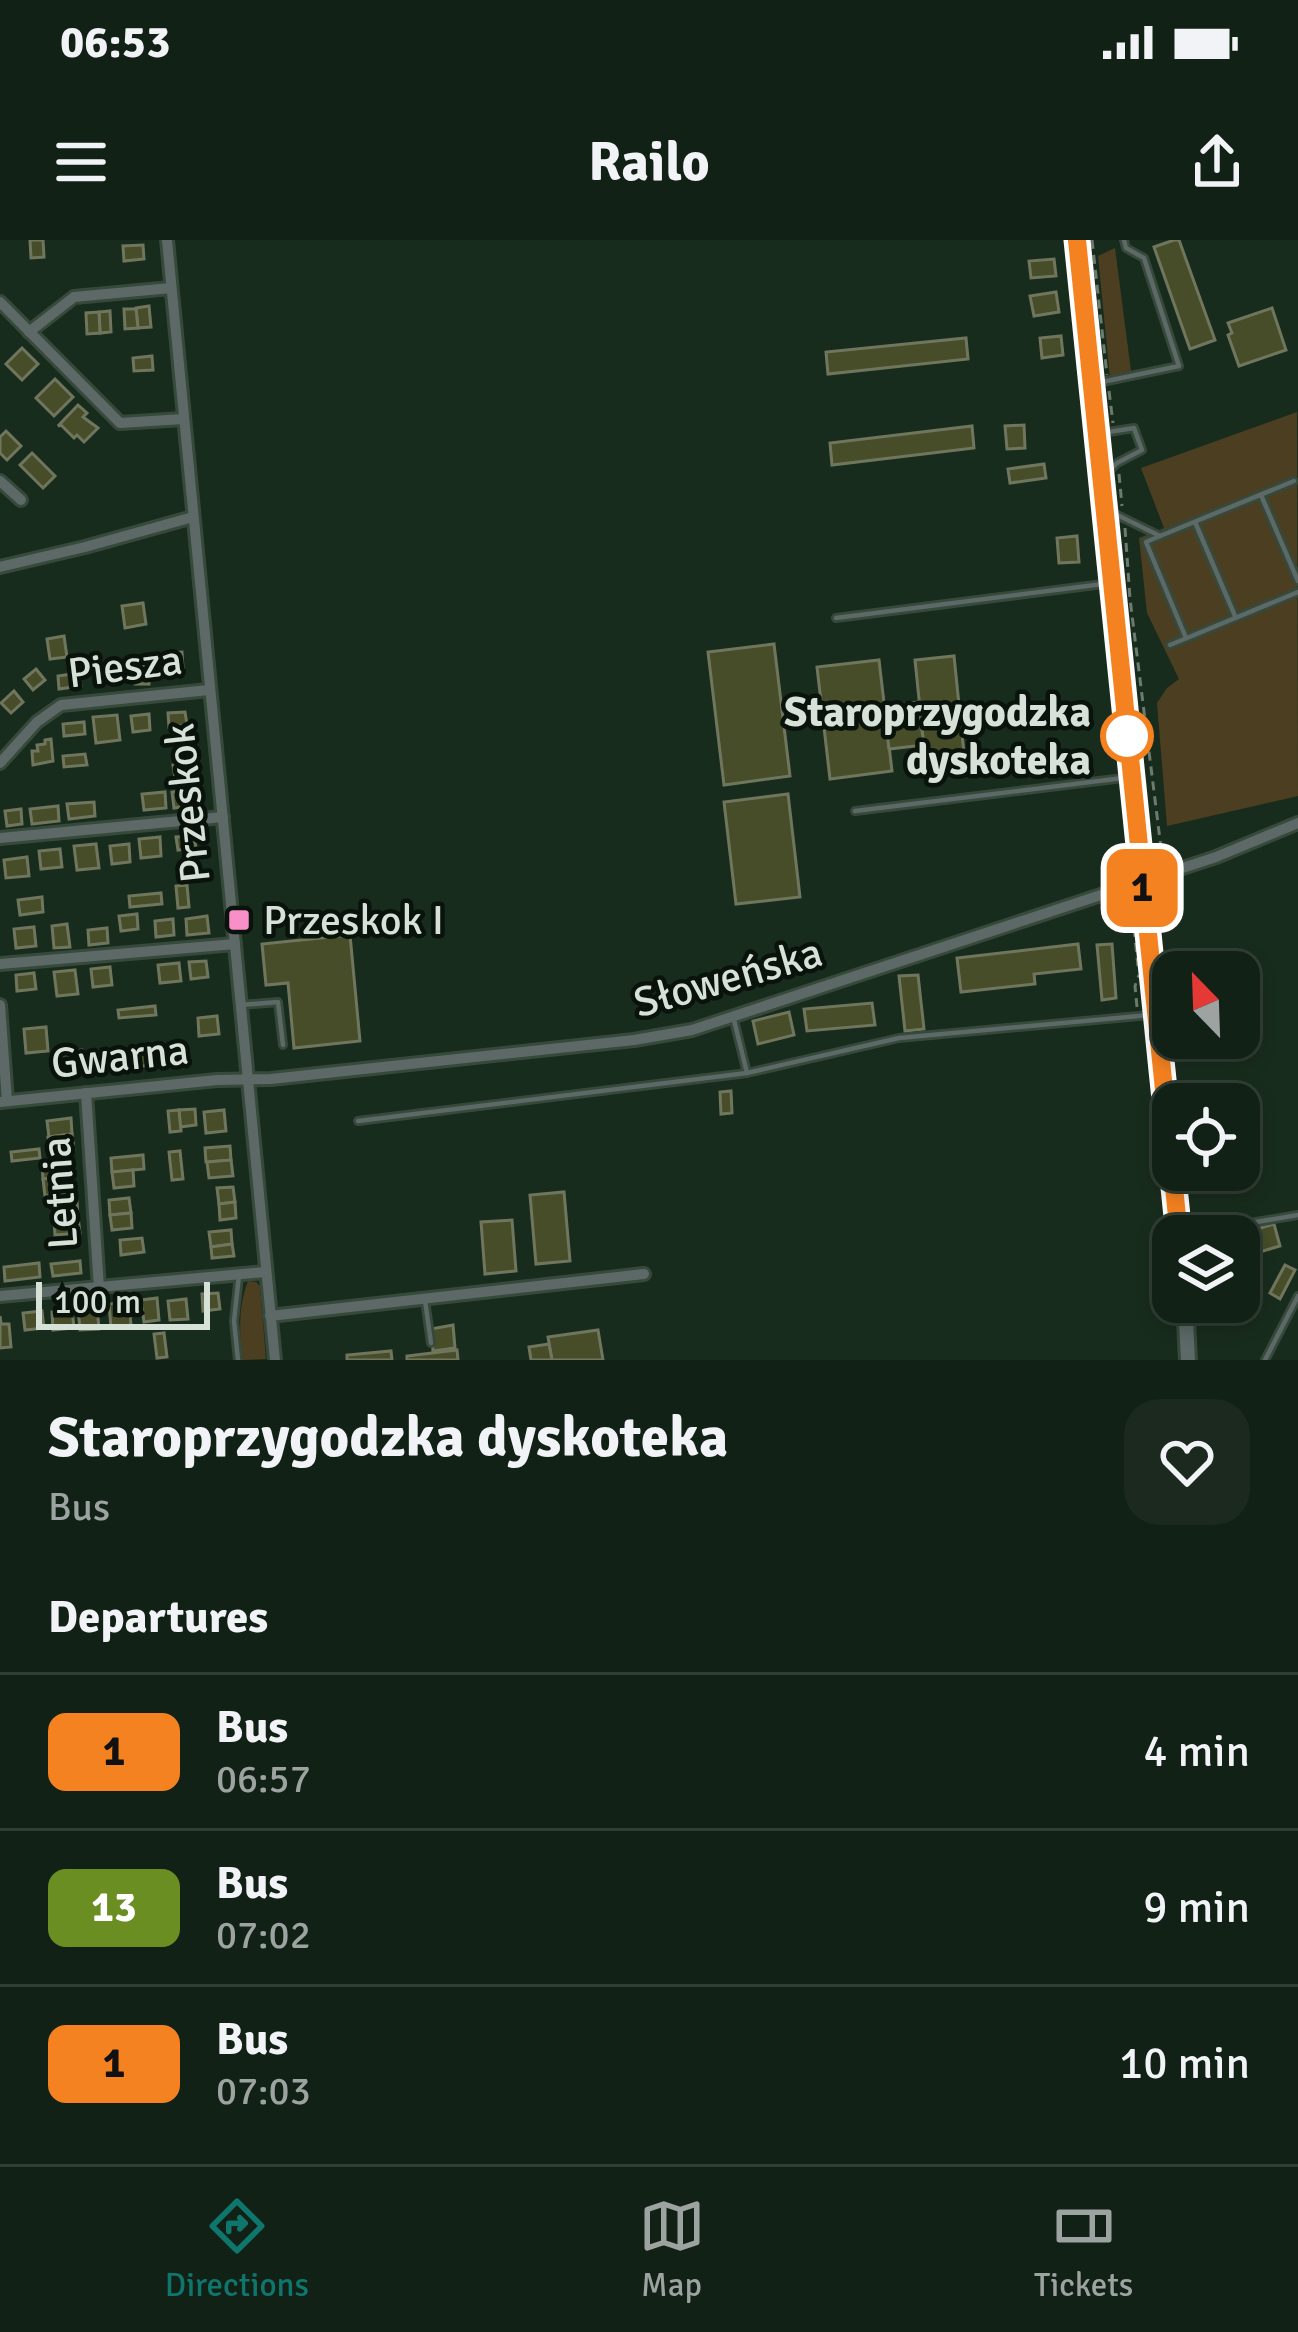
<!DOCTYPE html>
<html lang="en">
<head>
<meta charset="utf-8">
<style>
  :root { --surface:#122116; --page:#1b291f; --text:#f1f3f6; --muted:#9ca3a1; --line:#313e35; --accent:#0f766e }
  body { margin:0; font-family:Signika,sans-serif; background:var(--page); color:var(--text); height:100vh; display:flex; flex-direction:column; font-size:45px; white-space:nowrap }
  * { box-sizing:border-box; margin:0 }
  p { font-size:39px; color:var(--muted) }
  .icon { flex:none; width:66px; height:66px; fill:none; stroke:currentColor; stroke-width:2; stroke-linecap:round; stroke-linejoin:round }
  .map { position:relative; height:1120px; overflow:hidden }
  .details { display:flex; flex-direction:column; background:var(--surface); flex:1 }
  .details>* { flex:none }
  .badge { padding:0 24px; border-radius:18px; font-size:42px; line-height:78px }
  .needle { width:78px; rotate:337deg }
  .controls { position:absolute; left:1152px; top:711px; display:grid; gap:24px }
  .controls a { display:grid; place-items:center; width:108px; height:108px; border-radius:24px; background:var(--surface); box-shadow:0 6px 18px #0003,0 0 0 3px var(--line); font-size:60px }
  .scale { position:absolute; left:36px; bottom:30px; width:174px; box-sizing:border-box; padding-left:12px; border:6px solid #d6e2d8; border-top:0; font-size:33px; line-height:42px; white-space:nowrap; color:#d6e2d8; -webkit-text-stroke:9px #09120b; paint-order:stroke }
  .map>.badge { position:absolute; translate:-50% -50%; box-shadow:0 0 0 6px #fff }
  h2 { padding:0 48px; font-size:45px; line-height:108px }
  .round { display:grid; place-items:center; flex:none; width:126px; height:126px; border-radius:36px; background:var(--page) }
  .head { display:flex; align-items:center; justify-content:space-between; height:204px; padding:0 48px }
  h1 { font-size:57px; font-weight:700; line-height:90px }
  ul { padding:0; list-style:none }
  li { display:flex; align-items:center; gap:36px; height:156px; padding:0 48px; border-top:3px solid var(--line) }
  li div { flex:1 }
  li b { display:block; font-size:45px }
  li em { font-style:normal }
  li .badge { min-width:132px; font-weight:700; text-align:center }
  .status { display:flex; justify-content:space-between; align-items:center; height:84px; padding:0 60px; background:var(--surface); direction:ltr }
  .status svg { height:33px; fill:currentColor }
  header { display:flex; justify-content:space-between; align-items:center; height:156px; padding:0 48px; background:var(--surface); font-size:54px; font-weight:700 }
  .dock { display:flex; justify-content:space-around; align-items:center; height:168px; border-top:3px solid var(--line); background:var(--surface); font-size:33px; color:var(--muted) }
  .dock a { display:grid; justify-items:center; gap:6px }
  .dock .selected { color:var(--accent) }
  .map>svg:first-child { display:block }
  .green { fill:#4c3e21 }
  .building { fill:#464d28; stroke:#70765d; stroke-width:3 }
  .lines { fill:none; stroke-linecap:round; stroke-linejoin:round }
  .service-casing { stroke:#36493b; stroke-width:10 }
  .minor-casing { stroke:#36493b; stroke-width:16 }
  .tertiary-casing { stroke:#36493b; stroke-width:20 }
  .path { stroke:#6b7b6e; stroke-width:3; stroke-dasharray:9 6; stroke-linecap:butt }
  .service { stroke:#5c6967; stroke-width:4.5 }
  .minor { stroke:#5c6967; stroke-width:10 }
  .tertiary { stroke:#5c6967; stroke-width:14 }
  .line-casing { stroke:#fff; stroke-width:27 }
  .line { stroke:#f58220; stroke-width:18 }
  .stop-dot { fill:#fff; stroke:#f58220; stroke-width:6 }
  .poi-dot { fill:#f98fc9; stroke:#09120b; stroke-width:4.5 }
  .labels { text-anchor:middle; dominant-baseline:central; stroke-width:9; stroke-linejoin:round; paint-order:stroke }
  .street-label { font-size:42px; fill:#d6e2d8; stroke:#09120b }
  .stop-label { font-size:42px; font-weight:bold; fill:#d6e2d8; stroke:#09120b; text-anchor:end }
  .poi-label { font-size:42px; fill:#d6e2d8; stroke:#09120b; text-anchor:start }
</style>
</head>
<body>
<div class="status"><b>06:53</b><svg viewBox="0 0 49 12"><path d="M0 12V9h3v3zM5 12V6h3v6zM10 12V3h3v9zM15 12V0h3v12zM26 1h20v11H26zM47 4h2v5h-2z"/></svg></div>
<header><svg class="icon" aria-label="menu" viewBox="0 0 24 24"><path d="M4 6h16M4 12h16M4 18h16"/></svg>Railo<svg class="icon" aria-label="share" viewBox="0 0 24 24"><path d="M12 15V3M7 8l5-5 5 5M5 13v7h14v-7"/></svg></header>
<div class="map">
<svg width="1298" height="1120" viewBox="0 0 1298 1120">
  <rect width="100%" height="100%" fill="#182c1d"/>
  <!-- green -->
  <g class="green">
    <polygon points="1115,8 1131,131 1110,138 1098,16"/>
    <polygon points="1297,172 1298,556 1167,586 1157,463 1167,448 1179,439 1147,373 1139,298 1164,288 1141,228"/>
    <path d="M248,1041L256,1042L260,1046L266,1119L243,1120C239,1092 238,1068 248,1041Z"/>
  </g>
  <!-- building -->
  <g class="building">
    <polygon points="30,0 43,0 44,17 31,18"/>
    <polygon points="1174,0 1179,0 1215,100 1190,109 1154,7"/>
    <polygon points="143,5 144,19 124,21 123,6"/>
    <polygon points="1054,19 1056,36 1031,38 1029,21"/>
    <polygon points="1056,52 1059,72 1034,76 1030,56"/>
    <polygon points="149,66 151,87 138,88 136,68"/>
    <polygon points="1272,68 1286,110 1239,126 1228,95 1232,93 1228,83"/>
    <polygon points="124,69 136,69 138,88 125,89"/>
    <polygon points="110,71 111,92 100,93 99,72"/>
    <polygon points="99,72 100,93 87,94 86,73"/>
    <polygon points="1061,96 1063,115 1042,118 1040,98"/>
    <polygon points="966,98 968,119 828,134 826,112"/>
    <polygon points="22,108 38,124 22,140 6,124"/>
    <polygon points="152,116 153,130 134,131 133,118"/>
    <polygon points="55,139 73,157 54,176 36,158"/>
    <polygon points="78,165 87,173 83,177 98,188 84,202 77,195 74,198 61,185 58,186"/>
    <polygon points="1024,185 1025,208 1007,209 1005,186"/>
    <polygon points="972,186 974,208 832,225 830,203"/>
    <polygon points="6,191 21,206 7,220 0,213 0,197"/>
    <polygon points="32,213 55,236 43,248 20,225"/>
    <polygon points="1044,224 1046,238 1010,243 1008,229"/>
    <polygon points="1077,296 1079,322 1059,323 1057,298"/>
    <polygon points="143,363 146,384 125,388 122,366"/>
    <polygon points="64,396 67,417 50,419 47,399"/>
    <polygon points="774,404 790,536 724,545 708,412"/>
    <polygon points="182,412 183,428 167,429 166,413"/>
    <polygon points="954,416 965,523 926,527 915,420"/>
    <polygon points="879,420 892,531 830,539 817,427"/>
    <polygon points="148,426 149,444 135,444 134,427"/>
    <polygon points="36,429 45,440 33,450 24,439"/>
    <polygon points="79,433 81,446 59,449 58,436"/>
    <polygon points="14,451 23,462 11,473 1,463"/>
    <polygon points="918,462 924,505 889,509 884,467"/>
    <polygon points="185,472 187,485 169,487 168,473"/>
    <polygon points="149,474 150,490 133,492 131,476"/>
    <polygon points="117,475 120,500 96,503 93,477"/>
    <polygon points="84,482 85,494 64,496 63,484"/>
    <polygon points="51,499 53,521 33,525 32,511 38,511 37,505 45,504 45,500"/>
    <polygon points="85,514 87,525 64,527 63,516"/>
    <polygon points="192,523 193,537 175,538 173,525"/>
    <polygon points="194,550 196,565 174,568 172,552"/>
    <polygon points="165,552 166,568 144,570 142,554"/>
    <polygon points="788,554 800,657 736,664 724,562"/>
    <polygon points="94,562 95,576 69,579 67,564"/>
    <polygon points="58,566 59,581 32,584 30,569"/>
    <polygon points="21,569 22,584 7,586 5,571"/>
    <polygon points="194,596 196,608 178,610 176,597"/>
    <polygon points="160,597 161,616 141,618 139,599"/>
    <polygon points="96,604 99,628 77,630 74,606"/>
    <polygon points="129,604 130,622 112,624 110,606"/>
    <polygon points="60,609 62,627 41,629 39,611"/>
    <polygon points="27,617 29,636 6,638 4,620"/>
    <polygon points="187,645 189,667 178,668 176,646"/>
    <polygon points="161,653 162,664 130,667 129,656"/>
    <polygon points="42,657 43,672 20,675 18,660"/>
    <polygon points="137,674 138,689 121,691 119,676"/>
    <polygon points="207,676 209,693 187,695 186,679"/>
    <polygon points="173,679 174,695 156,697 155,681"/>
    <polygon points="67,684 70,707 54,708 52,686"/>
    <polygon points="34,687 36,706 16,708 14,689"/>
    <polygon points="107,688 108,703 89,705 88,690"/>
    <polygon points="350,695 360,801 294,808 288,743 266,745 262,704"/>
    <polygon points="1078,704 1081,729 1034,734 1035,744 961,752 957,718"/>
    <polygon points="1112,704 1116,758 1102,760 1097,705"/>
    <polygon points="206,721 208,737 191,739 189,722"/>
    <polygon points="179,723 181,741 160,743 158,725"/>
    <polygon points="110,727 112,745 93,747 91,729"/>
    <polygon points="75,730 78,754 57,756 54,732"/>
    <polygon points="34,733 36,749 17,751 16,735"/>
    <polygon points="918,735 924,789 905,791 899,736"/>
    <polygon points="872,763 875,785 807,791 804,769"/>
    <polygon points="155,766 156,775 119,778 118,770"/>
    <polygon points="789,772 794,795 758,804 753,781"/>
    <polygon points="217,776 219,794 199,796 198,778"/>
    <polygon points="46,787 48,811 26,813 24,789"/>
    <polygon points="185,805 186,821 163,824 161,807"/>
    <polygon points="151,806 153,825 133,827 132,808"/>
    <polygon points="113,809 115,830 96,832 94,811"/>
    <polygon points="82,810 83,828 60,830 58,812"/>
    <polygon points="731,851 732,873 721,874 720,852"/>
    <polygon points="195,869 196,885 180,887 179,870"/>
    <polygon points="179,870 181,891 170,892 168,871"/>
    <polygon points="224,870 226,891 206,893 204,872"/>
    <polygon points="71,878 72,894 49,897 47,881"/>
    <polygon points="72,894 74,910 50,912 48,897"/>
    <polygon points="230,906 231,920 206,922 205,908"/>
    <polygon points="39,909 40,918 12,921 11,912"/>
    <polygon points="180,911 183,939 172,940 169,912"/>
    <polygon points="143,915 144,929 112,932 111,918"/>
    <polygon points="63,920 65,937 43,939 42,922"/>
    <polygon points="231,920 233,936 209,938 207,922"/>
    <polygon points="133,930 134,946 114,948 112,932"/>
    <polygon points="65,937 66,954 45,956 43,939"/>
    <polygon points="233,947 235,962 219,964 217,948"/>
    <polygon points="564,952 570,1021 536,1024 530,955"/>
    <polygon points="129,958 131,973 110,975 109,960"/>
    <polygon points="77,961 78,977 54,980 52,963"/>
    <polygon points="235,962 236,978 220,980 219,964"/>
    <polygon points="131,973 132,988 112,990 110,975"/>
    <polygon points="78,977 80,993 55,995 54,980"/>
    <polygon points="512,980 516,1031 485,1034 481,982"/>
    <polygon points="1274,984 1280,1006 1256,1013 1250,991"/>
    <polygon points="231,990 232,1004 211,1007 209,992"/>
    <polygon points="142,998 144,1012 121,1015 120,1000"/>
    <polygon points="232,1004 234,1016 212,1018 211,1007"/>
    <polygon points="80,1021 81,1033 53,1036 51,1024"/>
    <polygon points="39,1023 40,1037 5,1041 4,1027"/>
    <polygon points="1285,1025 1295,1030 1280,1059 1270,1053"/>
    <polygon points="218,1053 220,1069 203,1071 202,1054"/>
    <polygon points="157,1058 159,1080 144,1082 141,1060"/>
    <polygon points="186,1059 188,1079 170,1080 168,1061"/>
    <polygon points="129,1062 131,1085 111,1087 109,1064"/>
    <polygon points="97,1066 99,1089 80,1090 78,1068"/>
    <polygon points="72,1070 74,1088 53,1090 52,1072"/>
    <polygon points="42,1071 44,1088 25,1090 23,1073"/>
    <polygon points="0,1076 1,1084 9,1084 11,1107 0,1108"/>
    <polygon points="453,1085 455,1108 433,1111 431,1089"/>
    <polygon points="598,1090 603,1120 552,1120 548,1097"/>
    <polygon points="164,1093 167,1117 157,1118 154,1094"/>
    <polygon points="549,1104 552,1120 531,1120 529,1107"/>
    <polygon points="457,1110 458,1120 407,1120 407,1116"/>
    <polygon points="391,1111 392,1120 347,1120 347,1115"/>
  </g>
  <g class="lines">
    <defs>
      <g id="service">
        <polyline points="1097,143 1179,126 1144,18 1126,8 1124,0"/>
        <polyline points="1102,193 1134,188 1142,210 1117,223 1104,236"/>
        <polyline points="1261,255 1298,341"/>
        <polyline points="1109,271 1160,296 1294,241"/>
        <polyline points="1195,282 1235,376"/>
        <polyline points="1160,296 1146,302 1186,398"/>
        <polyline points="836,378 1111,343"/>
        <polyline points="1170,405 1298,352"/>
        <polyline points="855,571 1131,537"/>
        <polyline points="240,765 278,762 283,805"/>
        <polyline points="747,833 899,798 1150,775"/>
        <polyline points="358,881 747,833 733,776"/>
        <polyline points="1185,994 1298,975"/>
        <polyline points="425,1060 431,1103"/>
        <polyline points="238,1120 234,1081 239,1035"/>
        <polyline points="1265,1120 1298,1056"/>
      </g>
      <g id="minor">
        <polyline points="167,0 275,1120"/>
        <polyline points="0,62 120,183 183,179"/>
        <polyline points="29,92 74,57 171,48"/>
        <polyline points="0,241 21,260"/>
        <polyline points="0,327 85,307 193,277"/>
        <polyline points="0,523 37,482 61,465 209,450"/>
        <polyline points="0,598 223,577"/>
        <polyline points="0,724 235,704"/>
        <polyline points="0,765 7,861"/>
        <polyline points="86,853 99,1048"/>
        <polyline points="0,862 217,840 271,839 634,800 692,790 1216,617 1298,583"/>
        <polyline points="0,1056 265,1032"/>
        <polyline points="270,1076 644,1034"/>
      </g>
      <g id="tertiary">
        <polyline points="1077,0 1179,996"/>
        <polyline points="1185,1062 1188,1120"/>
      </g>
    </defs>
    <!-- service casing -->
    <use href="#service" class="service-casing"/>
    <!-- minor casing -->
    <use href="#minor" class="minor-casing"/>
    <!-- tertiary casing -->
    <use href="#tertiary" class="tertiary-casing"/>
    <!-- path -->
    <g class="path">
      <polyline points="1092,0 1107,135"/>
      <polyline points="1109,151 1113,183"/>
      <polyline points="1119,234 1122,266"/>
      <polyline points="1125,288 1130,359 1163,624"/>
      <polyline points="1134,688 1138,726"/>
      <polyline points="1137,767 1135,746 1139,735"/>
    </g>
    <!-- service -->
    <use href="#service" class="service"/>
    <!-- minor -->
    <use href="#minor" class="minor"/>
    <!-- tertiary -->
    <use href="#tertiary" class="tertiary"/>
  </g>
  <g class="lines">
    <defs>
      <polyline id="line" points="1077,0 1179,996"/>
    </defs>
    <!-- line casing -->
    <use href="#line" class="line-casing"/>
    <!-- line -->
    <use href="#line" class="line"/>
  </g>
  <!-- markers -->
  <circle class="stop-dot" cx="1127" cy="496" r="24"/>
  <rect class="poi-dot" x="227" y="668" width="24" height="24" rx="6"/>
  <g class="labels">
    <!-- street labels -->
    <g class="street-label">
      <text transform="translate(125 427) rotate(-7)">Piesza</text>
      <text transform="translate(188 563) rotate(-96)">Przeskok</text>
      <text transform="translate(728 738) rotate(-16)">Słoweńska</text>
      <text transform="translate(120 817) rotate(-6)">Gwarna</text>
      <text transform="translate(60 953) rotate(-94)">Letnia</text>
    </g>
    <!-- stop labels -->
    <g class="stop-label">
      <text x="1091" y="472">Staroprzygodzka<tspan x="1091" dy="48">dyskoteka</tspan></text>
    </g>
    <!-- poi labels -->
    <g class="poi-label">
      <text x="263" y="680">Przeskok I</text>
    </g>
  </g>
</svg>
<div class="controls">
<a><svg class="needle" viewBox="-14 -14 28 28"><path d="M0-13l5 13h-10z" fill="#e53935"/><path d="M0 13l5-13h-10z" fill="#9ca3a1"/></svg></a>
<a><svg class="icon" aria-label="locate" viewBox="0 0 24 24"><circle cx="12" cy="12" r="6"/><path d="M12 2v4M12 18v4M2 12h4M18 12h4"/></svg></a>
<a><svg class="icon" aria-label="layers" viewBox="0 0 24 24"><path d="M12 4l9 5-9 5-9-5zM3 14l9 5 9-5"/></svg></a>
</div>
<div class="scale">100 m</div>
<b class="badge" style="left:1142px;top:648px;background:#f58220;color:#111">1</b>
</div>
<section class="details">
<div class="head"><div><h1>Staroprzygodzka dyskoteka</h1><p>Bus</p></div><a class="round"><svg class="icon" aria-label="heart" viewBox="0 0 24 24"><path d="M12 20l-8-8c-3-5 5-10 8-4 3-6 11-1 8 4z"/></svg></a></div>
<h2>Departures</h2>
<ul>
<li><span class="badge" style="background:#f58220;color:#111">1</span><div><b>Bus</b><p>06:57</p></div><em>4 min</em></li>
<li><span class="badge" style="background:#6b8e23;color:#fff">13</span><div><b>Bus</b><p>07:02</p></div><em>9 min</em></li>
<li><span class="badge" style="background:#f58220;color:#111">1</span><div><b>Bus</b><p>07:03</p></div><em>10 min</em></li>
</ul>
</section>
<nav class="dock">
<a class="selected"><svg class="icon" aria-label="directions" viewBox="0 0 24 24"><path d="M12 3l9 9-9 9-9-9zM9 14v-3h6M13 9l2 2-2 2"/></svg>Directions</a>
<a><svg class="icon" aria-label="map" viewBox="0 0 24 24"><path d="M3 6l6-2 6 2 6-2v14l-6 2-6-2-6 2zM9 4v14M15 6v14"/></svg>Map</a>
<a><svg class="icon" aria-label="tickets" viewBox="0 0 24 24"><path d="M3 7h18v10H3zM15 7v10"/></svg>Tickets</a>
</nav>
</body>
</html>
